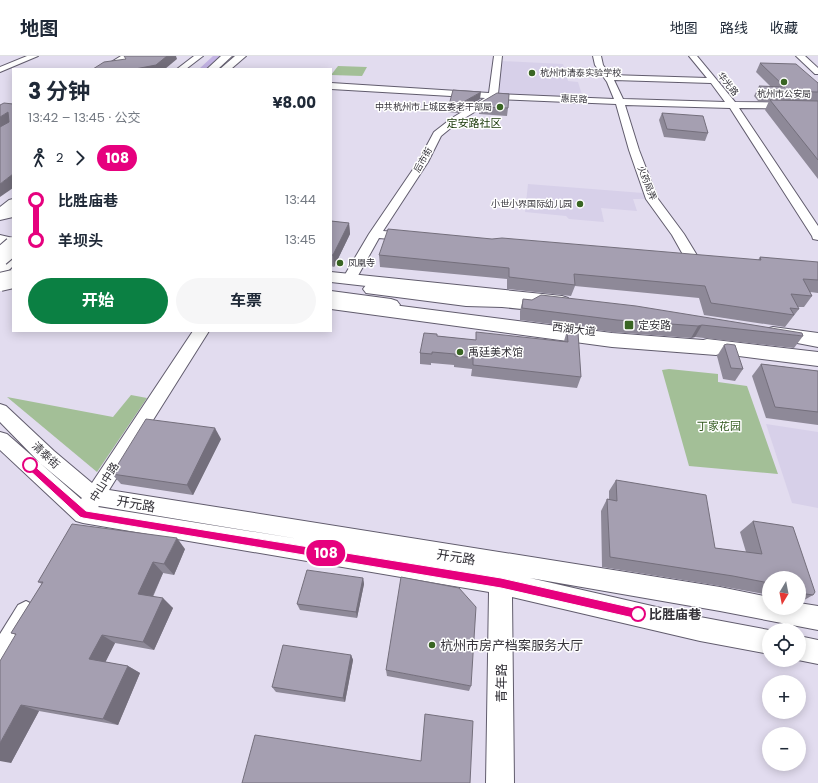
<!DOCTYPE html>
<html lang="zh">
<head>
<meta charset="utf-8">
<style>
  :root { --surface:#fff; --page:#f6f6f7; --text:#1f2937; --muted:#747a83; --line:#e0e1e3; --accent:#0b8043 }
  body { margin:0; font-family:Poppins,"Noto Sans SC",sans-serif; background:var(--page); color:var(--text); height:100vh; display:flex; flex-direction:column; font-size:15px; white-space:nowrap }
  * { box-sizing:border-box; margin:0 }
  p { font-size:13px; color:var(--muted) }
  .icon { flex:none; width:22px; height:22px; fill:none; stroke:currentColor; stroke-width:2; stroke-linecap:round; stroke-linejoin:round }
  .map { position:relative; flex:1; overflow:hidden }
  .details { position:absolute; left:12px; top:12px; width:320px; height:264px; display:flex; flex-direction:column; background:var(--surface); border-radius:0px; box-shadow:0 2px 10px #0003 }
  .details>* { flex:none }
  .badge { padding:0 8px; border-radius:13px; font-size:14px; line-height:26px }
  .needle { width:26px; rotate:190deg }
  .controls { position:absolute; left:762px; top:515px; display:grid; gap:8px }
  .controls a { display:grid; place-items:center; width:44px; height:44px; border-radius:50%; background:var(--surface); box-shadow:0 2px 10px #0003; font-size:20px }
  .map>.badge { position:absolute; translate:-50% -50%; box-shadow:0 0 0 2px #fff }
  .legs { display:flex; align-items:center; gap:6px; height:44px; padding:0 16px; font-size:13px }
  .legs p { margin-inline-start:auto }
  .overview { display:flex; align-items:center; justify-content:space-between; height:68px; padding:0 16px }
  h1 { font-size:22px; font-weight:700; line-height:30px }
  .primary-button { display:flex; gap:8px; margin-top:auto; padding:8px 16px }
  .primary-button a { flex:1; height:46px; border-radius:24px; background:var(--accent); color:#fff; font-size:16px; font-weight:700; line-height:46px; text-align:center }
  .primary-button a+a { background:var(--page); color:var(--text) }
  ul { padding:0 16px; list-style:none }
  li { display:flex; align-items:center; gap:14px; height:40px; font-size:15px }
  li i { display:grid; place-items:center; width:6px; height:100%; margin:0 5px; background:currentColor }
  li i::after { content:''; width:10px; height:10px; margin:-5px; border:3px solid; border-radius:50%; background:var(--surface) }
  li p { margin-inline-start:auto }
  li:first-child i { background:linear-gradient(#0000 50%,currentColor 0) }
  li:last-child i { background:linear-gradient(currentColor 50%,#0000 0) }
  header { display:flex; align-items:center; gap:24px; box-sizing:border-box; height:56px; padding:0 20px; background:var(--surface); border-bottom:1px solid var(--line) }
  header strong { font-size:19px }
  nav { display:flex; gap:22px; margin-inline-start:auto; font-size:14px }
  .map>svg:first-child { display:block }
  .built { fill:#d7d0e9 }
  .green { fill:#a3bf97 }
  .lines { fill:none; stroke-linecap:round; stroke-linejoin:round }
  .canal { fill:#c3b3e4; fill-rule:evenodd }
  .minor-casing { stroke:#615c6d; stroke-width:2 }
  .major-casing { stroke:#615c6d; stroke-width:2 }
  .highway-casing { stroke:#615c6d; stroke-width:2 }
  .minor { fill:#fff; fill-rule:evenodd }
  .major { fill:#fff; fill-rule:evenodd }
  .highway { fill:#fff; fill-rule:evenodd }
  .highway-bridge-casing { stroke:#615c6d; stroke-width:20; stroke-linecap:butt }
  .highway-bridge { stroke:#fff; stroke-width:18 }
  .wall { fill:#8e8998 }
  .shaded-wall { fill:#746f7c }
  .building { fill:#a59fb1; stroke:#746f7c }
  .line-1 { fill:#e6007e; stroke:#fff }
  .poi-dot { fill:#396523; stroke:#fff; stroke-width:1.5 }
  .stop-1-dot { fill:#fff; stroke:#e6007e; stroke-width:2 }
  .labels { text-anchor:middle; dominant-baseline:central; stroke-width:3; stroke-linejoin:round; paint-order:stroke }
  .far-poi-label { font-size:9px; fill:#343239; stroke:#fff; text-anchor:start }
  .far-street-label { font-size:9px; fill:#343239; stroke:#fff }
  .far-quarter-label { font-size:11px; fill:#163405; stroke:#fff }
  .poi-label { font-size:11px; fill:#343239; stroke:#fff; text-anchor:start }
  .street-label { font-size:11px; fill:#343239; stroke:#fff }
  .park-label { font-size:11px; fill:#325a1e; stroke:#fff }
  .near-street-label { font-size:13px; fill:#343239; stroke:#fff }
  .near-stop-label { font-size:13px; font-weight:bold; fill:#343239; stroke:#fff; text-anchor:start }
  .near-poi-label { font-size:13px; fill:#343239; stroke:#fff; text-anchor:start }
</style>
</head>
<body>
<header>
<strong>地图</strong>
<nav><a>地图</a><a>路线</a><a>收藏</a></nav>
</header>
<div class="map">
<svg width="818" height="727" viewBox="0 0 818 727">
  <rect width="100%" height="100%" fill="#e2dcef"/>
  <!-- built -->
  <g class="built">
    <polygon points="501,5 563,8 568,25 578,26 583,42 496,40"/>
    <polygon points="528,128 643,137 645,143 633,143 637,155 601,152 604,166 569,163 566,160 525,156"/>
    <polygon points="766,368 818,376 818,452 792,447"/>
  </g>
  <!-- green -->
  <g class="green">
    <polygon points="338,10 367,11 362,20 331,19"/>
    <polygon points="669,313 718,318 718,326 747,330 778,418 689,410 662,314"/>
    <polygon points="131,339 147,342 97,416 7,341 113,361"/>
  </g>
  <g class="lines">
    <!-- canal -->
    <polygon class="canal" points="213,0 220,0 206,13 199,13"/>
    <defs>
      <g id="minor">
        <polygon points="27,0 38,0 0,16 0,11"/>
        <polygon points="121,0 131,0 110,13 100,13"/>
        <polygon points="194,0 203,0 186,13 177,13"/>
        <path d="M494,0H502L498,38L614,43L607,26L595,9L593,0H601L603,9L610,19L707,22L689,0H697L735,46L818,47V53L739,52L818,170V184L813,183L812,180L730,52L625,49L639,94L658,143L684,178L698,201L696,204H686L672,179L646,143L629,94L616,48L496,43L458,66L441,80L428,106L383,175L416,178L417,181L416,184L411,185L379,182L355,225L350,226L345,225L343,222L369,178L418,106L434,76L452,62L485,42L331,33V27L489,37ZM614,24L711,27L725,46L623,43Z"/>
        <polygon points="796,0 805,0 818,12 818,18 815,18"/>
        <polygon points="13,143 13,153 4,160 0,161 0,151 9,144"/>
        <path d="M193,275H209L109,434L720,531L769,541V552H799V547L818,550V574L720,555L530,522L700,561L769,574V598L700,585L512,541L514,727H486L489,536L83,467L76,465L0,394V376L7,378L81,443L82,442L40,407L0,366V348L6,350L54,395L92,427ZM99,450L299,483L98,451Z"/>
        <polygon points="26,545 34,549 38,557 9,610 0,613 0,578 18,549"/>
        <polygon points="799,580 818,584 818,608 798,604"/>
      </g>
      <g id="major">
        <polygon points="221,0 232,0 218,13 207,13"/>
        <polygon points="0,179 13,182 13,192 0,189"/>
        <polygon points="372,228 466,238 531,242 537,244 540,248 537,252 531,254 502,251 466,250 366,237 363,233 366,229"/>
        <polygon points="331,235 391,243 397,245 400,249 397,253 391,255 331,247"/>
        <polygon points="773,271 818,277 818,291 766,281 764,277 766,273"/>
        <polygon points="707,283 818,296 818,310 700,295 697,290 700,285"/>
      </g>
      <g id="highway">
        <polygon points="235,0 246,0 231,13 220,13"/>
        <polygon points="13,153 13,161 0,164 0,156"/>
        <polygon points="13,196 13,210 6,217 0,218 0,204 7,198"/>
        <polygon points="331,216 562,240 568,242 571,246 568,250 562,252 331,226"/>
        <polygon points="331,241 612,277 716,285 723,287 726,292 723,297 716,299 612,291 331,253"/>
      </g>
    </defs>
    <!-- minor casing -->
    <use href="#minor" class="minor-casing"/>
    <!-- major casing -->
    <use href="#major" class="major-casing"/>
    <!-- highway casing -->
    <use href="#highway" class="highway-casing"/>
    <!-- minor -->
    <use href="#minor" class="minor"/>
    <!-- major -->
    <use href="#major" class="major"/>
    <!-- highway -->
    <use href="#highway" class="highway"/>
    <defs>
      <g id="highway-bridge">
        <polyline points="0,201 13,190"/>
        <polyline points="0,226 13,223"/>
      </g>
    </defs>
    <!-- highway-bridge casing -->
    <use href="#highway-bridge" class="highway-bridge-casing"/>
    <!-- highway-bridge -->
    <use href="#highway-bridge" class="highway-bridge"/>
  </g>
  <!-- wall -->
  <g class="wall">
    <polygon points="760,7 818,27 818,123 765,54 769,45 758,45 754,40 759,30 770,30 756,16"/>
    <polygon points="480,43 458,57 448,56 449,49"/>
    <polygon points="480,47 508,52 507,60 479,58"/>
    <polygon points="662,57 708,77 705,85 664,81 659,64"/>
    <polygon points="331,165 349,167 350,178 334,211 331,210"/>
    <polygon points="492,183 758,204 760,201 818,207 818,237 810,236 812,240 804,251 798,251 799,253 785,271 704,259 699,242 575,230 571,240 507,233 507,223 380,211 379,199"/>
    <polygon points="523,243 803,280 794,292 695,281 691,282 612,276 520,264 520,255"/>
    <polygon points="567,275 581,321 577,332 471,320 472,313 454,311 454,309 431,307 431,309 420,308 420,297 437,280 475,284 564,285"/>
    <polygon points="724,289 743,313 735,325 723,323 717,300"/>
    <polygon points="761,308 818,315 818,369 766,362 752,320"/>
    <polygon points="221,383 193,439 121,428 112,418"/>
    <polygon points="616,424 715,492 746,496 740,476 753,465 813,539 799,547 799,522 769,522 769,539 720,530 602,511 601,455 607,443 609,443 609,435"/>
    <polygon points="185,493 174,519 163,517 153,541 173,552 154,594 115,587 105,606 128,610 140,617 118,669 39,655 11,707 16,579 11,577 42,528 38,526"/>
    <polygon points="363,522 364,528 357,562 300,554 297,548"/>
    <polygon points="351,599 353,604 345,646 276,636 272,631"/>
    <polygon points="386,614 471,630 469,635 387,620"/>
  </g>
  <!-- shaded-wall -->
  <g class="shaded-wall">
    <polygon points="167,0 176,0 177,3 165,13 135,13"/>
    <polygon points="481,36 480,43 458,57 458,49"/>
    <polygon points="8,56 13,64 0,73 0,61"/>
    <polygon points="13,118 13,132 0,141 0,128"/>
    <polygon points="349,167 350,178 334,211 333,199"/>
    <polygon points="702,269 695,281 691,282 698,270"/>
    <polygon points="215,372 221,383 193,439 187,429"/>
    <polygon points="177,482 185,493 174,519 164,508"/>
    <polygon points="153,506 163,517 149,548 138,538"/>
    <polygon points="363,522 364,528 357,562 356,556"/>
    <polygon points="163,542 173,552 154,594 143,586"/>
    <polygon points="102,579 115,587 103,611 89,603"/>
    <polygon points="351,599 353,604 345,646 343,642"/>
    <polygon points="128,610 140,617 118,669 103,663"/>
    <polygon points="21,649 39,655 11,707 0,705 0,687"/>
  </g>
  <!-- building -->
  <g class="building">
    <polygon points="124,0 167,0 156,9 135,13 93,13 104,6 126,3"/>
    <polygon points="760,7 796,8 818,27 818,36 763,35 759,30 785,31"/>
    <polygon points="453,34 481,36 458,49 449,49"/>
    <polygon points="497,37 509,38 508,52 480,51 480,47"/>
    <polygon points="770,44 818,45 818,104"/>
    <polygon points="4,47 13,48 13,118 0,128 0,71 9,66 8,56 0,61 0,49"/>
    <polygon points="662,57 703,60 708,77 667,73"/>
    <polygon points="331,165 349,167 333,199 331,199"/>
    <polygon points="388,173 492,183 502,182 761,204 760,201 818,206 818,224 803,223 812,240 791,238 799,253 790,252 794,259 711,247 705,230 574,218 575,229 509,221 509,212 379,199"/>
    <polygon points="541,239 636,250 802,277 803,280 702,269 698,270 617,264 522,252 523,243 532,244"/>
    <polygon points="567,275 578,276 581,321 473,309 473,302 455,300 455,298 432,296 432,298 420,297 424,277 437,278 437,280 476,284 476,276 568,286"/>
    <polygon points="727,288 735,289 743,313 731,312 724,289"/>
    <polygon points="761,308 818,315 818,356 775,351"/>
    <polygon points="146,363 215,372 187,429 112,418"/>
    <polygon points="616,424 706,439 715,492 762,498 753,465 793,471 815,536 813,539 799,537 799,522 769,522 769,527 733,520 610,501 607,443 617,445"/>
    <polygon points="72,468 177,482 164,508 153,506 138,538 163,542 143,586 102,579 89,603 128,610 103,663 21,649 0,687 0,605 16,578 11,577 43,526 38,526"/>
    <polygon points="307,514 363,522 356,556 297,548"/>
    <polygon points="401,521 459,532 476,551 471,630 386,614"/>
    <polygon points="283,589 351,599 343,642 272,631"/>
    <polygon points="425,658 473,665 470,727 242,727 255,679 421,705"/>
  </g>
  <!-- line-1 -->
  <polygon class="line-1" points="30,406 86,455 501,522 638,553 641,554 643,558 641,562 638,563 501,532 83,462 80,461 27,412 25,409 27,407"/>
  <!-- markers -->
  <g class="poi-dot">
    <circle cx="532" cy="17" r="4"/>
    <circle cx="784" cy="26" r="4"/>
    <circle cx="500" cy="51" r="4"/>
    <circle cx="580" cy="148" r="4"/>
    <circle cx="340" cy="207" r="4"/>
    <rect x="624" y="264" width="10" height="10" rx="2"/>
    <circle cx="460" cy="296" r="4"/>
    <circle cx="432" cy="589" r="4"/>
  </g>
  <g class="stop-1-dot">
    <circle cx="30" cy="409" r="7"/>
    <circle cx="638" cy="558" r="7"/>
  </g>
  <g class="labels">
    <!-- far-poi labels -->
    <g class="far-poi-label">
      <text x="540" y="17">杭州市清泰实验学校</text>
      <text x="784" y="38" text-anchor="middle">杭州市公安局</text>
      <text x="492" y="51" text-anchor="end">中共杭州市上城区委老干部局</text>
      <text x="572" y="148" text-anchor="end">小世小界国际幼儿园</text>
      <text x="348" y="207">凤凰寺</text>
    </g>
    <!-- far-street labels -->
    <g class="far-street-label">
      <text transform="translate(728 28) rotate(52)">华光路</text>
      <text transform="translate(574 43) rotate(2)">惠民路</text>
      <text transform="translate(423 104) rotate(-60)">后市街</text>
      <text transform="translate(647 127) rotate(68)">火药局弄</text>
    </g>
    <!-- far-quarter labels -->
    <g class="far-quarter-label">
      <text x="474" y="67">定安路社区</text>
    </g>
    <!-- poi labels -->
    <g class="poi-label">
      <text x="638" y="269">定安路</text>
      <text x="468" y="296">禹廷美术馆</text>
    </g>
    <!-- street labels -->
    <g class="street-label">
      <text transform="translate(574 273) rotate(7)">西湖大道</text>
      <text transform="translate(46 399) rotate(43)">清泰街</text>
      <text transform="translate(104 426) rotate(-58)">中山中路</text>
    </g>
    <!-- park labels -->
    <g class="park-label">
      <text x="719" y="370">丁家花园</text>
    </g>
    <!-- near-street labels -->
    <g class="near-street-label">
      <text transform="translate(136 448) rotate(10)">开元路</text>
      <text transform="translate(456 501) rotate(9)">开元路</text>
      <text transform="translate(501 627) rotate(-90)">青年路</text>
    </g>
    <!-- near-stop labels -->
    <g class="near-stop-label">
      <text x="649" y="558">比胜庙巷</text>
    </g>
    <!-- near-poi labels -->
    <g class="near-poi-label">
      <text x="440" y="589">杭州市房产档案服务大厅</text>
    </g>
  </g>
</svg>
<div class="controls">
<a><svg class="needle" viewBox="-14 -14 28 28"><path d="M0-13l5 13h-10z" fill="#e53935"/><path d="M0 13l5-13h-10z" fill="#747a83"/></svg></a>
<a><svg class="icon" aria-label="locate" viewBox="0 0 24 24"><circle cx="12" cy="12" r="6"/><path d="M12 2v4M12 18v4M2 12h4M18 12h4"/></svg></a>
<a>+</a>
<a>−</a>
</div>
<b class="badge" style="left:326px;top:497px;background:#e6007e;color:#fff">108</b>
<section class="details">
<div class="overview"><div><h1>3 分钟</h1><p>13:42 – 13:45 · 公交</p></div><b>¥8.00</b></div>
<div class="legs"><svg class="icon" aria-label="walk" viewBox="0 0 24 24"><circle cx="13" cy="4" r="2"/><path d="M13 8l-2 6 4 7M11 14l-3 7M7 12l3-4h3l4 4"/></svg>2<svg class="icon" aria-label="forward" viewBox="0 0 24 24"><path d="M9 5l7 7-7 7"/></svg><b class="badge" style="background:#e6007e;color:#fff">108</b></div>
<ul>
<li><i style="color:#e6007e"></i><b>比胜庙巷</b><p>13:44</p></li>
<li><i style="color:#e6007e"></i><b>羊坝头</b><p>13:45</p></li>
</ul>
<div class="primary-button"><a>开始</a><a>车票</a></div>
</section>
</div>
</body>
</html>
